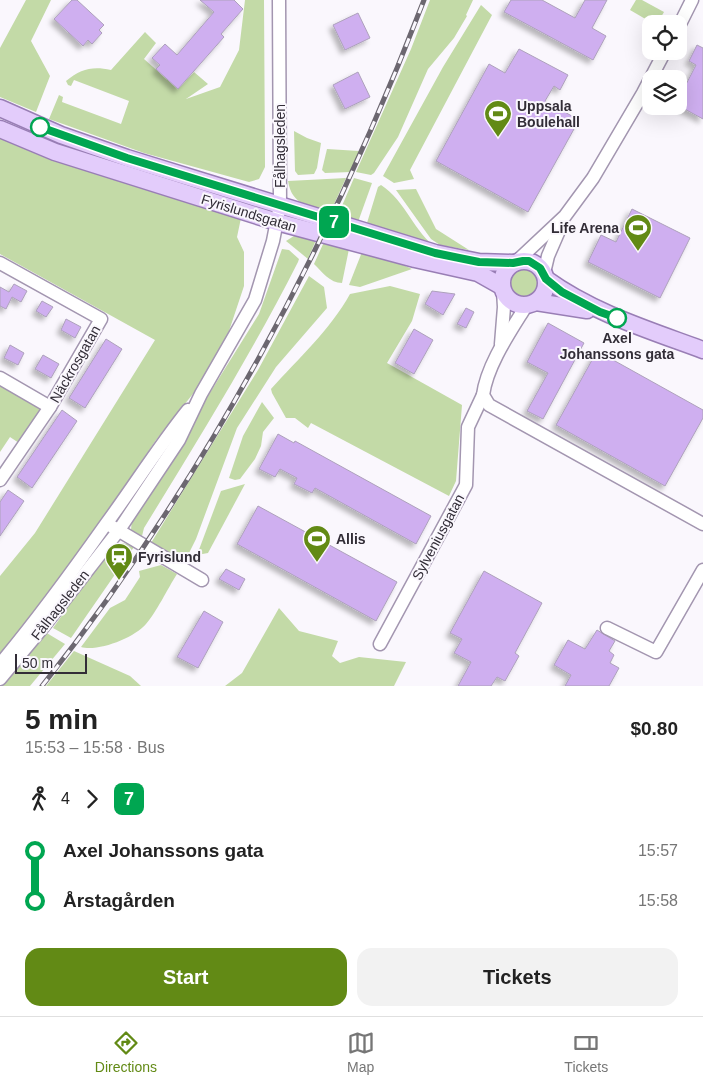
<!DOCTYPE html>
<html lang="en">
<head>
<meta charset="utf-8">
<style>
  :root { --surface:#fff; --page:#f2f2f2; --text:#222; --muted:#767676; --line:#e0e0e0; --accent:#628a15 }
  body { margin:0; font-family:Helvetica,sans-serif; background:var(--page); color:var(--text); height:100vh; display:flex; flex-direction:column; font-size:19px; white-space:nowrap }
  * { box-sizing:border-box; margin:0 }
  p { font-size:16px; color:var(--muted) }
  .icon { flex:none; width:28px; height:28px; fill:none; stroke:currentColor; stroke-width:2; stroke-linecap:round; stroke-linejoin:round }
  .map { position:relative; height:686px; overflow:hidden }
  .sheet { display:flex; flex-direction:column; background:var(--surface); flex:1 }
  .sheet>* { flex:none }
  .badge { padding:0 10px; border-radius:8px; font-size:18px; line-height:32px }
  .tools { position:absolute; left:642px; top:15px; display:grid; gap:10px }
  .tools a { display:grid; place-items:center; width:45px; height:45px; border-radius:10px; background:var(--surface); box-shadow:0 5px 20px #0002; font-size:25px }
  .scale { position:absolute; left:15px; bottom:12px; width:72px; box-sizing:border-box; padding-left:5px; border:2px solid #322d37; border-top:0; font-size:14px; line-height:18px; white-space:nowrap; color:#322d37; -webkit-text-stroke:4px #faf7fd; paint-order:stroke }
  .map>.badge { position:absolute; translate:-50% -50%; box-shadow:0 0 0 2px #fff }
  .legs { display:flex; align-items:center; gap:8px; height:55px; padding:0 25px; font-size:16px }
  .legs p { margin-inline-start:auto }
  .head { display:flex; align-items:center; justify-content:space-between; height:85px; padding:0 25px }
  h1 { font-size:28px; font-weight:800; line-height:38px }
  .button { display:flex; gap:10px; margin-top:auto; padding:10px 25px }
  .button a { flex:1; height:58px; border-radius:15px; background:var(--accent); color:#fff; font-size:20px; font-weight:800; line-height:58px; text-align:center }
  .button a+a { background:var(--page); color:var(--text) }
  ul { padding:0 25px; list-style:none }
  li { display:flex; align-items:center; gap:18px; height:50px; font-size:19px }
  li i { display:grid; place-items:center; width:8px; height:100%; margin:0 6px; background:currentColor }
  li i::after { content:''; width:12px; height:12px; margin:-6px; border:4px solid; border-radius:50%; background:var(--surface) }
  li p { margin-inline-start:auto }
  li:first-child i { background:linear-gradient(#0000 50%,currentColor 0) }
  li:last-child i { background:linear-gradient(currentColor 50%,#0000 0) }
  .dock { display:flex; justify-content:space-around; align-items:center; height:70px; border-top:1px solid var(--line); background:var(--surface); font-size:14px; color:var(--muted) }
  .dock a { display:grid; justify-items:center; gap:2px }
  .dock .on { color:var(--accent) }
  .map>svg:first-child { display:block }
  .green { fill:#c3daa7 }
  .building { fill:#cfaff0; stroke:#ada1bb; filter:url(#shadow) }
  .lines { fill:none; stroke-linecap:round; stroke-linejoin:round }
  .minor-casing { stroke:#a396b0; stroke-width:15 }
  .major-casing { stroke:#997eb5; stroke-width:19 }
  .minor { stroke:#fff; stroke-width:12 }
  .major { stroke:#e3ccfb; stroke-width:16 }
  .rail-casing { stroke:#6c6770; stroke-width:5 }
  .rail { stroke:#faf7fd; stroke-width:3; stroke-dasharray:9; stroke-linecap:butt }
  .line-1-casing { stroke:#fff; stroke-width:11 }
  .line-1 { stroke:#00a651; stroke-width:8 }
  .stop-1-dot { fill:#fff; stroke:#00a651; stroke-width:2.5 }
  .labels { text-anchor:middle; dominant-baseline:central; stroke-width:4; stroke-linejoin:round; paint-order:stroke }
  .poi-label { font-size:14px; font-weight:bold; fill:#322d37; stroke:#faf7fd; text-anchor:start }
  .street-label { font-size:14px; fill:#322d37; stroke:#faf7fd }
  .stop-label { font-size:14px; font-weight:bold; fill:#322d37; stroke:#faf7fd }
</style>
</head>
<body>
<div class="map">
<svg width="703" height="686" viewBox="0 0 703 686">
  <defs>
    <filter id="shadow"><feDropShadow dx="-4" dy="4" stdDeviation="2.5" flood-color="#0004"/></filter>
  </defs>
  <rect width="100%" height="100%" fill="#faf7fd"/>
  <!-- green -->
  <g class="green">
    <polygon points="26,0 51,0 31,41 50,76 36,112 0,97 0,48"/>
    <path d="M245,0H264L265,167L259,179L249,182L144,153L49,119L59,95L63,97L62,102L121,124L129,101L74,80L71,86L68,85L66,81C81,69 92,66 111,70L145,32L156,43L144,59L178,89L194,72L208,84L186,99L220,87L239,50Z"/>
    <polygon points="430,0 473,0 466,15 467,16 454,38 428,69 398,137 374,173 371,175 356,172 411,49"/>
    <polygon points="636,0 642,0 664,12 657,24 654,24 630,10"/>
    <polygon points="481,5 492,15 410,170 414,179 394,183 383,176 443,67"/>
    <polygon points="294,131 307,138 321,143 317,168 314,174 298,175 295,171"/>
    <polygon points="0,135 241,218 237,237 244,252 244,286 226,340 196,390 156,440 102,520 32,617 0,655 0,576 35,533 155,340 0,254"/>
    <polygon points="327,149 359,151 351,172 325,173 322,170"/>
    <path d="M346,178L330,213C310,206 292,206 288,181Z"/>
    <polygon points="354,178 372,183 358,222 338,215"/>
    <path d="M381,185C406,201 414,233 438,249L374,229L367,223L378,187Z"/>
    <polygon points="416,189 436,229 469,250 440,245 431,239 396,190"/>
    <polygon points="294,236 316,240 308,259 286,241"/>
    <path d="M324,242L349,249L342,283C330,283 322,272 314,264Z"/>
    <path d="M282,249L289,250L299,259L298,262C252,353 198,440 144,528L142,536L131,530L132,518L259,314Z"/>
    <polygon points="362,252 390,259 412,269 360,287 349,285"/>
    <circle cx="524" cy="282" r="15"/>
    <polygon points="309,276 324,287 327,308 276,367 237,428 196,539 185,561 168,554 151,543 258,370"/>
    <path d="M390,286L420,294L412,321L387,363L462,405L456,481L449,496L311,423L308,428L295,418H286L272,393L271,389C298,359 330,330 350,294Z"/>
    <polygon points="0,381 44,406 19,443 10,437 0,452"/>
    <polygon points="262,402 274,418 263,432 261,446 255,459 240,479 235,480 229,478 243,436"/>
    <polygon points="245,484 208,553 197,555 221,491"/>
    <path d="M121,543L128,544L134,547L71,638L53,628C69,607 101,555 121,543Z"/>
    <path d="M161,565L177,574C168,588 156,613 146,624C134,638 98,652 81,647L110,608L125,600L140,577L139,571Z"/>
    <polygon points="279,608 299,631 338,641 332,656 340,663 359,657 406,662 394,686 225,686 242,673"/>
    <polygon points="45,632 65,644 30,686 1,686"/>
    <polygon points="74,651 130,676 141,686 46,686"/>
  </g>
  <!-- building -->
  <g class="building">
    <polygon points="72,0 77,0 104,25 99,30 102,33 92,44 88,40 83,46 54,19"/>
    <polygon points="200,0 234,0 243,9 221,34 224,37 178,89 156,69 160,65 152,58 165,44 177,55 214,12"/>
    <polygon points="511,0 542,0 575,18 585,0 607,0 592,28 606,36 593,60 504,12"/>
    <polygon points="358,13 370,38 345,50 333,25"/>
    <polygon points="697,45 703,48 703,119 679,106 679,98 696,65 689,61"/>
    <polygon points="519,49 568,75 560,90 554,86 545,101 579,120 528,212 436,161 489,64 505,73"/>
    <polygon points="358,72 370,97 345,109 333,85"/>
    <polygon points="632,209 690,238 660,298 588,262 601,235 616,242"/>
    <polygon points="14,284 27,291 21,302 12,297 6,309 0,306 0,287 9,292"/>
    <polygon points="432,291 455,294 443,315 425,304"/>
    <polygon points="42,301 53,307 46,317 36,311"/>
    <polygon points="466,308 474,312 466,328 457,324"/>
    <polygon points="66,319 81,327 75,338 61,330"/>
    <polygon points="548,323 584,343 543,419 527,411 548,373 527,362"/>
    <polygon points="414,329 433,340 414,374 395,363"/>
    <polygon points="106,339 122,349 85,408 69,398"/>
    <polygon points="10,345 24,353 18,365 4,358"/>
    <polygon points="597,351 703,410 703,418 665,486 556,425"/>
    <polygon points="43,355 59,364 51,378 35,369"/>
    <polygon points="62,410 77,421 32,488 17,477"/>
    <polygon points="278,434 294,443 295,441 431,516 416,544 315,488 312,493 294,484 297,478 280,469 275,477 259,469"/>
    <polygon points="8,490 24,501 0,536 0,502"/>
    <polygon points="258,506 397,582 376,621 237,544"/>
    <polygon points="226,569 245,579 239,590 219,579"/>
    <polygon points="484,571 542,603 515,653 519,656 505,681 497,677 491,686 458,686 471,662 454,653 462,639 450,633"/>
    <polygon points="204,611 223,622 198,668 177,657"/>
    <polygon points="597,630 615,641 609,651 614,655 610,663 619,668 609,686 565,686 571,675 554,665 568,640 585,649"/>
  </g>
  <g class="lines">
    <defs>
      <g id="minor">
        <polyline points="679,26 692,0"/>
        <polyline points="516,262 565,216 593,178 643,93 665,51"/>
        <polyline points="0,263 101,319 50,407 0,480"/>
        <polyline points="544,273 548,256 561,226"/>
        <path d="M526,306C510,332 487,365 483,395L489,405L703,524"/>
        <polyline points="501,344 504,307 503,291"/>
        <polyline points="0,378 50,407"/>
        <polyline points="111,526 202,580"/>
        <polyline points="607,628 656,652 703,570"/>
        <polyline points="380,644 466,485 468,427 483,395"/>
        <path d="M0,664C38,619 72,572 106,524C134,486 159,446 188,410"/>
        <polyline points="0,679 44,626 119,530 179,440 201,394 255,300 273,241 280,205 279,0"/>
      </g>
      <g id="major">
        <polyline points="0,108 61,135 127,158 435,253 479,262 513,263"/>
        <polyline points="0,129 55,152 277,222 415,259 478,273 501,286"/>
        <circle cx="524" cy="283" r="22"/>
        <path d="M546,279C593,313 649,330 703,350"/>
        <polyline points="536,302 587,310"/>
      </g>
    </defs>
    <!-- minor casing -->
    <use href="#minor" class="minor-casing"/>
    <!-- major casing -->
    <use href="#major" class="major-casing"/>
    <!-- minor -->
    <use href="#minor" class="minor"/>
    <!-- major -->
    <use href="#major" class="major"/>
    <defs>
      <path id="rail" d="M42,686C204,482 331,243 424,0"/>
    </defs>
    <!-- rail casing -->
    <use href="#rail" class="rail-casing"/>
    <!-- rail -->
    <use href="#rail" class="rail"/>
  </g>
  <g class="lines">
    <defs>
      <polyline id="line-1" points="40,127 127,158 435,253 479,262 513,263 523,261 529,261 540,268 546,279 562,292 600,312 617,318"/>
    </defs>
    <!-- line-1 casing -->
    <use href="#line-1" class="line-1-casing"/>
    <!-- line-1 -->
    <use href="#line-1" class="line-1"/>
  </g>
  <!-- icons -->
  <defs>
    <symbol id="stadium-pin" viewBox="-11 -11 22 30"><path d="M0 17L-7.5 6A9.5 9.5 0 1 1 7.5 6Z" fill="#628a15" stroke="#faf7fd"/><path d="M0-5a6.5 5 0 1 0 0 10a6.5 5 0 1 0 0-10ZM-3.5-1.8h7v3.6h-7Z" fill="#fff"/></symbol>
    <symbol id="station-pin" viewBox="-11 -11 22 30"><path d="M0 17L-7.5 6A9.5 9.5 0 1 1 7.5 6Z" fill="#628a15" stroke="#faf7fd"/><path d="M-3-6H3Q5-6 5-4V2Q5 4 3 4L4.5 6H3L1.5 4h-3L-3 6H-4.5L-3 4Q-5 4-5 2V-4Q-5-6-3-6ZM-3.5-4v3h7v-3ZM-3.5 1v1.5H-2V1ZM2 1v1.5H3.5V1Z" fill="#fff"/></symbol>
  </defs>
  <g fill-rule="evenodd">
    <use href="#stadium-pin" x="482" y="98" width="32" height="43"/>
    <use href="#stadium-pin" x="622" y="212" width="32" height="43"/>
    <use href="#stadium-pin" x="301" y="523" width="32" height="43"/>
    <use href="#station-pin" x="103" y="541" width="32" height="43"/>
  </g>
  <!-- markers -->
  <g class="stop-1-dot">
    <circle cx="40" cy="127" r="9"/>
    <circle cx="617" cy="318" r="9"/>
  </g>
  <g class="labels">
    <!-- poi labels -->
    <g class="poi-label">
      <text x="517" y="106">Uppsala<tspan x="517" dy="16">Boulehall</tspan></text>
      <text x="619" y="228" text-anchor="end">Life Arena</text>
      <text x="336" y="539">Allis</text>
      <text x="138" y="557">Fyrislund</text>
    </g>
    <!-- street labels -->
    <g class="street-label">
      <text transform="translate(280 146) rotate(-90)">Fålhagsleden</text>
      <text transform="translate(249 213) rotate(17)">Fyrislundsgatan</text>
      <text transform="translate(75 364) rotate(-60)">Näckrosgatan</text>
      <text transform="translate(438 537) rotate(-62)">Sylveniusgatan</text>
      <text transform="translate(60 605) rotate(-52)">Fålhagsleden</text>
    </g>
    <!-- stop labels -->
    <g class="stop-label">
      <text x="617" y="338">Axel<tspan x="617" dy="16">Johanssons gata</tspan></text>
    </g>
  </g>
</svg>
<div class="tools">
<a><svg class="icon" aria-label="locate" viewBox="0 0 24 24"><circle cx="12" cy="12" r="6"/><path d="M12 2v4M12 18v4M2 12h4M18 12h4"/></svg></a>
<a><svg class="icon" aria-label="layers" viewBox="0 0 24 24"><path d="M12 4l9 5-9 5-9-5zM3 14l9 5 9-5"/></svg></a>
</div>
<div class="scale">50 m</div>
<b class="badge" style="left:334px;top:222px;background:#00a651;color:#fff">7</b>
</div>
<section class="sheet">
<div class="head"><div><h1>5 min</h1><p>15:53 – 15:58 · Bus</p></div><b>$0.80</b></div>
<div class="legs"><svg class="icon" aria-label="walk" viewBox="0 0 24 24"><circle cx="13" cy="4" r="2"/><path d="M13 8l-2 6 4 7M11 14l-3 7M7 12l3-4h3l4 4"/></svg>4<svg class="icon" aria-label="forward" viewBox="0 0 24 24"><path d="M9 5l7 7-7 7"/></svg><b class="badge" style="background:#00a651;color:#fff">7</b></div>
<ul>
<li><i style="color:#00a651"></i><b>Axel Johanssons gata</b><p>15:57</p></li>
<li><i style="color:#00a651"></i><b>Årstagården</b><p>15:58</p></li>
</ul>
<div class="button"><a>Start</a><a>Tickets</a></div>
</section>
<nav class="dock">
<a class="on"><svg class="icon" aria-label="directions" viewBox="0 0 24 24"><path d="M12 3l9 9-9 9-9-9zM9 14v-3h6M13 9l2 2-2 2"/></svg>Directions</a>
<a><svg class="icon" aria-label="map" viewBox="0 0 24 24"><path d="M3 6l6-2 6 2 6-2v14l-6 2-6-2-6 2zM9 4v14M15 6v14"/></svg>Map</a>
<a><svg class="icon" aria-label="tickets" viewBox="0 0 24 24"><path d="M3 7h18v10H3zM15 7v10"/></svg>Tickets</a>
</nav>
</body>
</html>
